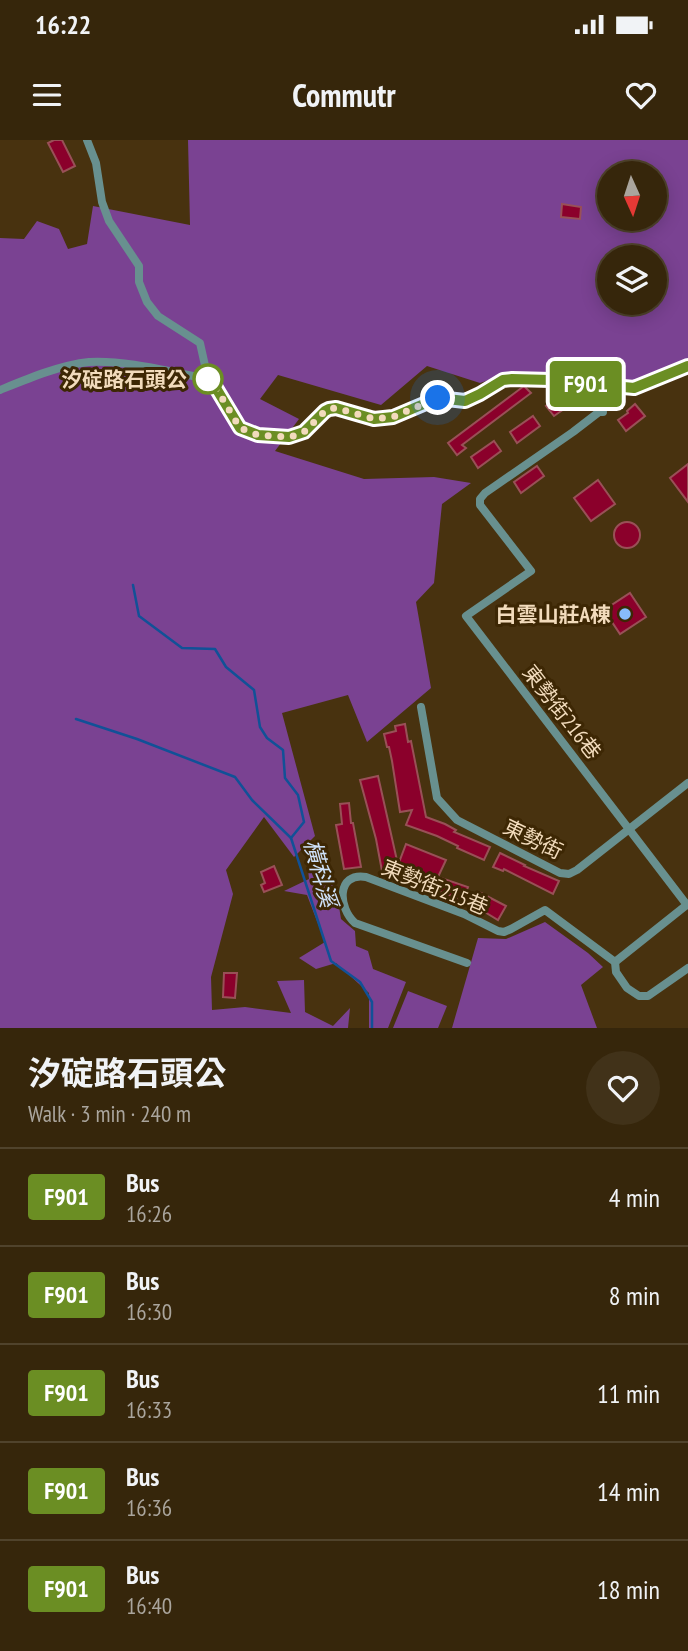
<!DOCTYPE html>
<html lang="en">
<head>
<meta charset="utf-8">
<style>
  :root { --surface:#36260b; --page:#413219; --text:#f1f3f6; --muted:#aaa59d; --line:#50432c }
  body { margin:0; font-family:"PT Sans Narrow","Noto Sans TC",sans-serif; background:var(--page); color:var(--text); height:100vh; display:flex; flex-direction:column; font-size:26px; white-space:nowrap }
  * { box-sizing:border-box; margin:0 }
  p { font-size:23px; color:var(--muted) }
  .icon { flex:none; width:38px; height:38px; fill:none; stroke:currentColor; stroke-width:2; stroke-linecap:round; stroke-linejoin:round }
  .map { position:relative; height:888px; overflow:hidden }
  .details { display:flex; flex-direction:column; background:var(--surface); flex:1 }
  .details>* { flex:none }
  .badge { padding:0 14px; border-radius:5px; font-size:24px; line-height:46px }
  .needle { width:46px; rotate:177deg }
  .tools { position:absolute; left:597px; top:21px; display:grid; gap:14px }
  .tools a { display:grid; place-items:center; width:70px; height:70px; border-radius:50%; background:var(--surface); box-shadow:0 4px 18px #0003,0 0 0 2px var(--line); font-size:35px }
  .you { position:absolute; width:35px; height:35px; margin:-18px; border:5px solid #fff; border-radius:50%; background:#1a73e8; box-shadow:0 0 0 10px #1a73e833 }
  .map>.badge { position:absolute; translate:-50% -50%; box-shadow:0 0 0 4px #fff }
  .round { display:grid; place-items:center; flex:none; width:74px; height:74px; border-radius:37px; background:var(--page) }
  .head { display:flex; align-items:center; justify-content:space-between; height:119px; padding:0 28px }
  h1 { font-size:33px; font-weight:700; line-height:52px }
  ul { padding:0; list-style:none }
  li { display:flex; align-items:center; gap:21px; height:98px; padding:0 28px; border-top:2px solid var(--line) }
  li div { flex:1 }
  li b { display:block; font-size:26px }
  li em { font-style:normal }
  li .badge { min-width:77px; font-weight:700; text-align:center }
  .status { display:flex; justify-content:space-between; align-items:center; height:49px; padding:0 35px; background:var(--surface); direction:ltr }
  .status svg { height:19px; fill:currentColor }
  header { display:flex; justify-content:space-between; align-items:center; height:91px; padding:0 28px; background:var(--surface); font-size:32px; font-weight:700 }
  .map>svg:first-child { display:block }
  .green { fill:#7a4292; fill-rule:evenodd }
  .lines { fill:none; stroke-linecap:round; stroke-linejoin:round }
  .stream { stroke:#115197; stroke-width:2.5 }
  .building { fill:#8b002b; stroke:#995057; stroke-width:2 }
  .minor { stroke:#68908f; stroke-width:8 }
  .line-casing { stroke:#fff; stroke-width:16 }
  .line { stroke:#6b8e23; stroke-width:10 }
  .walk { stroke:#f2dbbc; stroke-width:7; stroke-dasharray:0 12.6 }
  .stop-dot { fill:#fff; stroke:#6b8e23; stroke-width:3.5 }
  .poi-dot { fill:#88bbfc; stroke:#3d2704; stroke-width:2.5 }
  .labels { text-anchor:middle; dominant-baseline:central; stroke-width:6; stroke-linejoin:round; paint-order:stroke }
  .stop-label { font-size:21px; font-weight:bold; fill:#f2dbbc; stroke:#3d2704; text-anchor:end }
  .poi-label { font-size:21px; font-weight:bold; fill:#f2dbbc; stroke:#3d2704; text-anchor:end }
  .street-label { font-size:21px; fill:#f2dbbc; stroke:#3d2704 }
  .water-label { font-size:23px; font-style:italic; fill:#cee1f9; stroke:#3d2704 }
</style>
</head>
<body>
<div class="status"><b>16:22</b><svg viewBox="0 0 49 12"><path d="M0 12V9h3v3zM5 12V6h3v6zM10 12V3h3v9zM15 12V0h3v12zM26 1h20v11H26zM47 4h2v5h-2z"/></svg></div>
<header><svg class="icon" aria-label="menu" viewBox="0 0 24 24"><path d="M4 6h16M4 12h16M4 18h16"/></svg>Commutr<svg class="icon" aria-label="heart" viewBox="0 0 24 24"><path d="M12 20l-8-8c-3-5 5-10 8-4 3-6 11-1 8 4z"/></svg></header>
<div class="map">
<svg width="688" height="888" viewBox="0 0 688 888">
  <rect width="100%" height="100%" fill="#48320f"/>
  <!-- green -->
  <g class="green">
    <path d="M188,0H688V219L632,241L563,231L507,234L480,243L427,226L381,265L278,235L260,259L299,279L275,311L364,339L434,337L471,343L442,364L434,443L416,462L431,548L367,602L348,555L282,573L315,696L294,717L264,677L226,730L233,754L211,837L212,870L245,867L291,873L277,841L304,840L305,872L333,886L350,868L348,888H0V98L24,99L37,81L59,89L68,109L87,104L93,66L190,85ZM609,33H654V79H609ZM609,117H654V163H609Z"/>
    <polygon points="307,719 319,730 325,726 335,742 341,779 355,791 356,806 368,811 373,829 406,842 388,888 369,888 369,853 336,823 316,829 299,818 325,802 307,755 284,751 309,739"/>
    <polygon points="545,782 588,813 603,827 581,845 597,888 452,888 478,798 506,799"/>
    <polygon points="408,851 447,866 438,888 393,888"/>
  </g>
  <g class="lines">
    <!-- stream -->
    <g class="stream">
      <polyline points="133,445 139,476 182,508 215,509 226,527 254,550 260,587 267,598 283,610 285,638 298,655 304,682 291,698 331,821 360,842 372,862 372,888"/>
      <polyline points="76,579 137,599 235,637 252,660 291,698"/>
    </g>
  </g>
  <!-- building -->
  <g class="building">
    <polygon points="54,0 62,0 75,26 63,32 48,3"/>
    <polygon points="562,64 581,67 580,79 561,77"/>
    <polygon points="524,246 531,253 462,305 466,308 457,315 448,303"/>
    <polygon points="570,249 577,260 554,276 546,266"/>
    <polygon points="635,264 645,276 626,291 618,280 628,273 627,271"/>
    <polygon points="533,276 540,286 517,303 510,292"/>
    <polygon points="494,301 501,311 478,328 471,317"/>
    <polygon points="688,324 688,362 670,338"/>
    <polygon points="537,326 544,336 521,353 514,342"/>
    <polygon points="598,340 615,364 591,381 574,358"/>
    <circle cx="627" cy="395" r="13"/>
    <polygon points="630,453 646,477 620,494 604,470"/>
    <polygon points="405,584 408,602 411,601 426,677 445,684 456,690 454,692 490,707 484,720 457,708 458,706 437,696 406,685 412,670 400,672 392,621 389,607 387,607 384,594 396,591 395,586"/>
    <polygon points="378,636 398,725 406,704 446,720 438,737 468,747 463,760 400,737 404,727 382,731 376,699 360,640"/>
    <polygon points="349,663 351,683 353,683 361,727 344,729 336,685 342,684 340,664"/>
    <polygon points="500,713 525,725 524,726 559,741 553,754 504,729 503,731 493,727"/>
    <polygon points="274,726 282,745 264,752 261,745 265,743 261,732"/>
    <polygon points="479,752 506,766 498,780 483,771 482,774 470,767"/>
    <polygon points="224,833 237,833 235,858 223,857"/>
  </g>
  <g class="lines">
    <!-- minor -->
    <g class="minor">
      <polyline points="87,0 96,23 102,62 109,81 139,126 139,142 147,162 158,176 200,203 208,239 216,248 240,288 258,295 289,297 305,292 325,271 329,269 336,268 374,279 393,277 438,258 465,261 480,254 503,240 512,239 551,239 634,248 688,226"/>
      <path d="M0,250C27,239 60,225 89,222C127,220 170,232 208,239"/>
      <polyline points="603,272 599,272 573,292 485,353 480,359 480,365 531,431 466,476 687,765"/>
      <polyline points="421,567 437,658 457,680 560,733 569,734 577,730 688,643"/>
      <polyline points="615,822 688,764"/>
      <path d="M467,823L355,783C338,768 336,732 366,737L464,774L498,791L504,792L511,789L545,770L615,822L616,832L627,848L639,856H648L688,828"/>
    </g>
  </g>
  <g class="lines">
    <defs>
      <polyline id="line" points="208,239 216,248 240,288 258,295 289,297 304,292 325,271 329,269 336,268 374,279 393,277 438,258 465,261 480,254 503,240 512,239 551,240 634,248 688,226"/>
    </defs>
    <!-- line casing -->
    <use href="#line" class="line-casing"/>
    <!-- line -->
    <use href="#line" class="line"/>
    <!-- walk -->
    <polyline class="walk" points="208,239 216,248 240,288 258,295 289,297 298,295 304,292 325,271 329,269 336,268 374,279 393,277 438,258"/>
  </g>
  <!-- markers -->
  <circle class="stop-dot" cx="208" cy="239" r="14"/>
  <circle class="poi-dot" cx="625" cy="474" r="7"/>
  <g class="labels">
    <!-- stop labels -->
    <g class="stop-label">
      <text x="187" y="239">汐碇路石頭公</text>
    </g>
    <!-- poi labels -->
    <g class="poi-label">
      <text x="611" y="474">白雲山莊A棟</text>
    </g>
    <!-- street labels -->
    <g class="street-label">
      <text transform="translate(562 572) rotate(52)">東勢街216巷</text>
      <text transform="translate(533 699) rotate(26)">東勢街</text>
      <text transform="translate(435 747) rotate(22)">東勢街215巷</text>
    </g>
    <!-- water labels -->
    <g class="water-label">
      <text transform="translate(321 733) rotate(75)">橫科溪</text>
    </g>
  </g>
</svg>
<div class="tools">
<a><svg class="needle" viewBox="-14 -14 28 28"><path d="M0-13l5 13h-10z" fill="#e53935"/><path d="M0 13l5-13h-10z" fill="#aaa59d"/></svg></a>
<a><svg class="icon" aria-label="layers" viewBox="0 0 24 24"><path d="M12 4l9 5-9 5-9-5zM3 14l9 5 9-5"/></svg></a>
</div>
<div class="you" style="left:438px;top:258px"></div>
<b class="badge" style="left:586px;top:244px;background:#6b8e23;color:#fff">F901</b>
</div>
<section class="details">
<div class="head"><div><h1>汐碇路石頭公</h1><p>Walk · 3 min · 240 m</p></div><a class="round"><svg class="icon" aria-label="heart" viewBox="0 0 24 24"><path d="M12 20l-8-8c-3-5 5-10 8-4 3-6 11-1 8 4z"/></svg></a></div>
<ul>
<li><span class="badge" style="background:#6b8e23;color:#fff">F901</span><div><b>Bus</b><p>16:26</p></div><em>4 min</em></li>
<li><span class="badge" style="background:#6b8e23;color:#fff">F901</span><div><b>Bus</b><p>16:30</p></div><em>8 min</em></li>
<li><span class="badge" style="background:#6b8e23;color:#fff">F901</span><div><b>Bus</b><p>16:33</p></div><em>11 min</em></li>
<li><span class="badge" style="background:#6b8e23;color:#fff">F901</span><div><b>Bus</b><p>16:36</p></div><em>14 min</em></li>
<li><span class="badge" style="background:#6b8e23;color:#fff">F901</span><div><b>Bus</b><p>16:40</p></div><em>18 min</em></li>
</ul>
</section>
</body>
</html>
